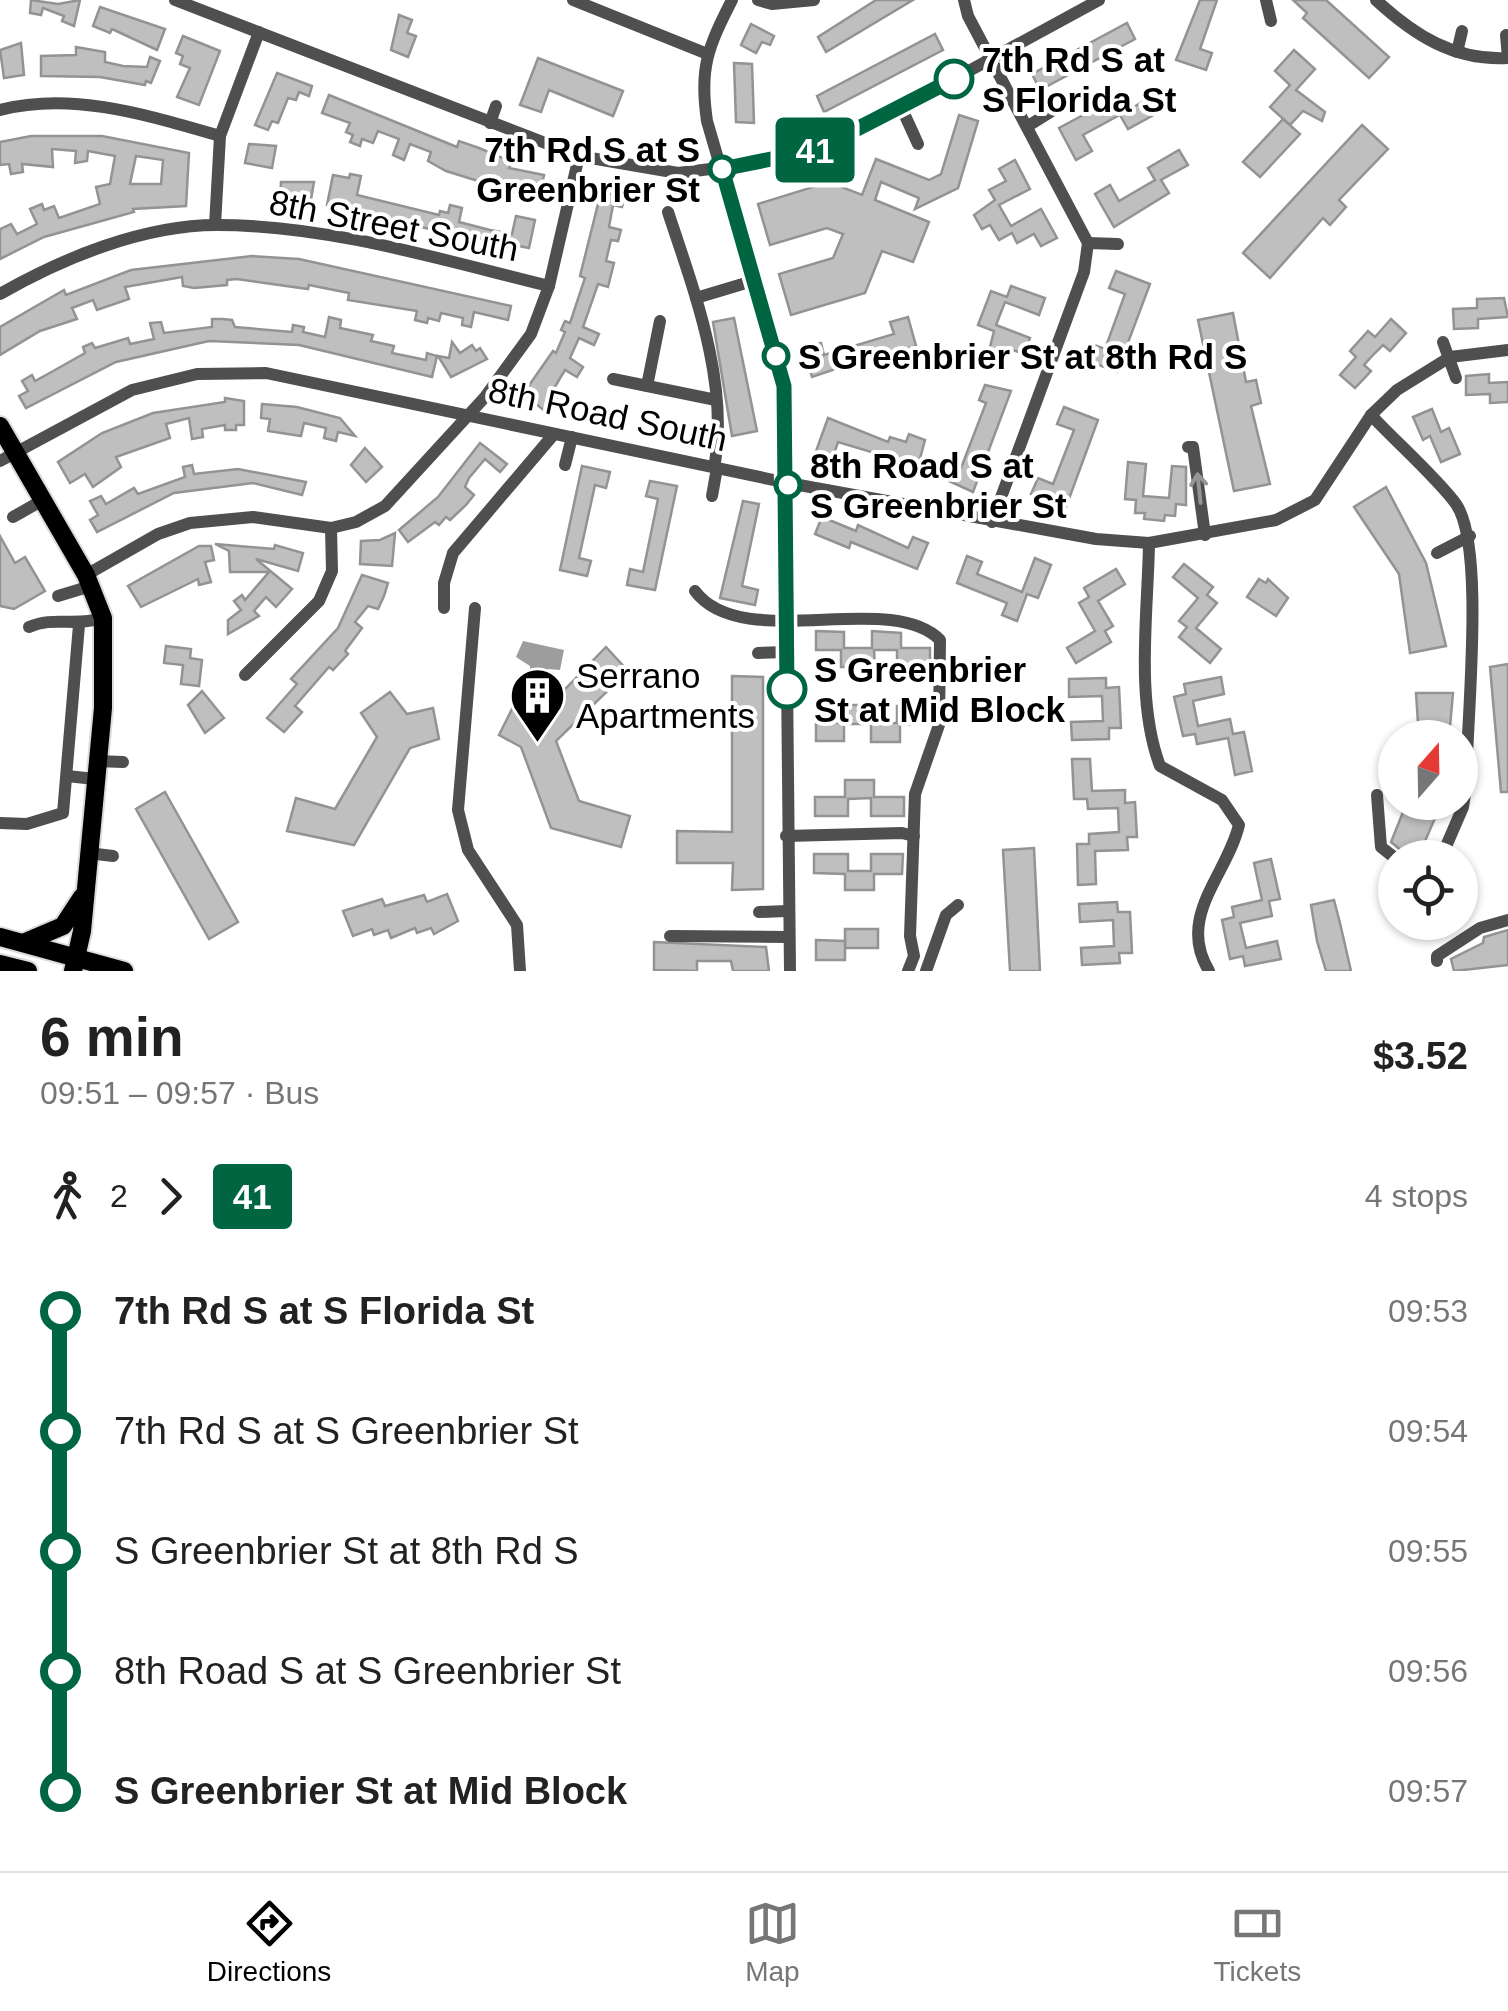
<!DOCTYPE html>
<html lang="en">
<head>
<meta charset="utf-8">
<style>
  :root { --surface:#fff; --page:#f6f6f6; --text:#222; --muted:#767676; --line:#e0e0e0; --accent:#000 }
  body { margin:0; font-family:Arial,sans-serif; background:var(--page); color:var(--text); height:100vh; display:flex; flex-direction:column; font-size:38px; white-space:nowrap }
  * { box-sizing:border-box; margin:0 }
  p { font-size:32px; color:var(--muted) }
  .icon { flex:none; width:55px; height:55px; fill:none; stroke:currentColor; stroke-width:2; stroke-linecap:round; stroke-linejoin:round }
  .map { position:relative; height:971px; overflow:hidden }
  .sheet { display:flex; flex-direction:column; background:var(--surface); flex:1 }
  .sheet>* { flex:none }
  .badge { padding:0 20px; border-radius:8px; font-size:35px; line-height:65px }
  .needle { width:65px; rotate:20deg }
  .controls { position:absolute; left:1378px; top:720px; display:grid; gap:20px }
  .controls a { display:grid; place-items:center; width:100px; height:100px; border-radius:50%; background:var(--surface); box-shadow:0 2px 8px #0004; font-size:50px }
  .map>.badge { position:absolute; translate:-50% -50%; box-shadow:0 0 0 5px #fff }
  .legs { display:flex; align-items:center; gap:15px; height:110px; padding:0 40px; font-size:32px }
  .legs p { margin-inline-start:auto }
  .headline { display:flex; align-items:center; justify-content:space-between; height:170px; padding:0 40px }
  h1 { font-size:55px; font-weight:700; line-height:75px }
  ul { padding:0 40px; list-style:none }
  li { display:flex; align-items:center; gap:35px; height:120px; font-size:38px }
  li i { display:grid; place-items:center; width:15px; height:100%; margin:0 12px; background:currentColor }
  li i::after { content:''; width:25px; height:25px; margin:-12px; border:8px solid; border-radius:50%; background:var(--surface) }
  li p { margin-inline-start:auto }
  li:first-child i { background:linear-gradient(#0000 50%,currentColor 0) }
  li:last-child i { background:linear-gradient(currentColor 50%,#0000 0) }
  .dock { display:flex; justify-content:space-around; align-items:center; height:140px; border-top:2px solid var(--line); background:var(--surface); font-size:28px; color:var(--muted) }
  .dock a { display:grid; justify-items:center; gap:5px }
  .dock .selected { color:var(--accent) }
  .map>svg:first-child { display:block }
  .water { fill:#9d9d9d }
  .building { fill:#bfbfbf; stroke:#939393; stroke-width:2.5; fill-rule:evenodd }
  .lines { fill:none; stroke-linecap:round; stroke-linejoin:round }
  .major-casing { stroke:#dbdbdb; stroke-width:22 }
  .minor { stroke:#4f4f4f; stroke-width:12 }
  .major { stroke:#000; stroke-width:18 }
  .oneway { stroke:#959595 }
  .line-1-casing { stroke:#fff; stroke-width:22 }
  .line-1 { stroke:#006641; stroke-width:15 }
  .stop-1-dot { fill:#fff; stroke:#006641; stroke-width:5 }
  .labels { text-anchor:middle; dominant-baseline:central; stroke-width:8; stroke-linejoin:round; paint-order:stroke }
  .stop-label { font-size:35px; font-weight:bold; fill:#000; stroke:#fff; text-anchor:start }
  .street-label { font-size:35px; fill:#000; stroke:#fff }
  .poi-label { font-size:35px; fill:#000; stroke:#fff; text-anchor:start }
</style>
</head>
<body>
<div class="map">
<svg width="1508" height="971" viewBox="0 0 1508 971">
  <rect width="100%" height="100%" fill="#fff"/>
  <!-- water -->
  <polygon class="water" points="523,641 564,650 560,670 548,669 542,682 530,679 530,666 516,657"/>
  <!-- building -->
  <g class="building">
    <polygon points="31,0 58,4 80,0 74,26 62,21 64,16 43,8 41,15 30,13"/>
    <polygon points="876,0 913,0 826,52 818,37"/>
    <polygon points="1200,0 1217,0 1200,49 1212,53 1206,70 1176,60"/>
    <polygon points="1293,0 1326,0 1389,57 1369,78 1303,18 1307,13"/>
    <polygon points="100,7 165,29 157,50 112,29 110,33 93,26"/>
    <polygon points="399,15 412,20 407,33 416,36 408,57 391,50"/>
    <polygon points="1127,23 1135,39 1040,90 1032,74"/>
    <polygon points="751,24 774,36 770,45 762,42 756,53 741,45"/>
    <polygon points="935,34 943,50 824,112 817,96"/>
    <polygon points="183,36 220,51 199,105 177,97 190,68 180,64 183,56 176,53"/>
    <polygon points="21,43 24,75 4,78 0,50"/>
    <polygon points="76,47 105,52 105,62 123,66 147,67 150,57 160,61 151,83 146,81 145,85 100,77 41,76 41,56 76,55"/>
    <polygon points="1294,50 1315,69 1296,90 1325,112 1322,121 1303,111 1290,125 1270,107 1290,85 1275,71"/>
    <polygon points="538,58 623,91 613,116 549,90 541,112 520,105"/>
    <polygon points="734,63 752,64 754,123 736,122"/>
    <polygon points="277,73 312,86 309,96 299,92 296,100 288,98 278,123 272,121 268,130 255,125"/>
    <polygon points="329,95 457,147 459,141 479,148 512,162 509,168 544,175 539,200 446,171 428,161 431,152 410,144 404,160 393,155 399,139 378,131 373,143 362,139 360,146 350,142 353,135 346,132 350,123 322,113"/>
    <polygon points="1117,97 1125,112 1083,135 1092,151 1076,160 1059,128"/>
    <polygon points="1151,97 1159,112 1128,129 1120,115"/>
    <polygon points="959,115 978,121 958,188 915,209 919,198 881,182 875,200 929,222 913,262 882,251 865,293 791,315 779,274 833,258 843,234 827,228 770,245 758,204 829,182 862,195 876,159 929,180 941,174"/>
    <polygon points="1283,119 1300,134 1260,177 1243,162"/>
    <polygon points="1362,125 1388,149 1339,200 1346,207 1330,225 1323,218 1270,278 1243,253"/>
    <path d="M31,136H102L189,153L186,206L133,209L134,212L44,237L0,259V229L11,224L17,234L37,224L30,209L42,204L44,210L54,206L59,218L100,204L96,187L110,184L115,156L88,151L87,161L75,163L76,151L52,149L53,167L22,164L23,172L11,174L9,164L0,165V142ZM136,156L163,160L161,184H130Z"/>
    <polygon points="249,144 276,146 272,168 245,163"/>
    <polygon points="1179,150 1188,165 1161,180 1169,193 1114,227 1095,194 1110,185 1119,201 1155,180 1148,168"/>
    <polygon points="1015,160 1030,189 999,205 1011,226 1041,209 1057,238 1041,246 1034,234 1017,243 1012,233 999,240 990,225 982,229 974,215 995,200 989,190 1006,181 999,169"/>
    <polygon points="350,174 361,176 357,195 439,215 440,211 448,213 450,205 462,208 459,222 490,230 512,234 516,216 535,220 529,248 352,214 327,205 333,175 349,178"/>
    <polygon points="281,182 314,182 310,205 280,201"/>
    <polygon points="601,192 625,197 622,207 613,205 609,227 621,230 618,241 611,240 606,261 614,263 608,287 598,284 583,327 599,334 594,345 579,338 570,358 583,367 577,377 565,370 553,390 560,395 545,411 523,394 553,351 556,353 565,332 561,330 565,321 570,323 585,278 580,276"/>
    <polygon points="252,256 299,259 511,306 508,320 474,312 471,327 462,325 463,318 441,313 439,321 428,318 427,323 415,320 417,311 348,300 349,293 309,285 308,289 237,279 227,280 227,285 194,288 183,286 182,277 125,287 129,299 97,310 93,300 72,308 77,319 40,331 0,355 0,327 64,290 66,295 131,270"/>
    <polygon points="1116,271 1150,284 1117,372 1083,359 1089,343 1105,349 1125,294 1109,288"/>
    <polygon points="1011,286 1045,298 1039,315 1005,302 996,325 1030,338 1024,354 1007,348 1004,357 989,351 994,331 978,325 991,291 1007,297"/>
    <polygon points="1504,298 1508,317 1478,319 1478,328 1454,329 1453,309 1477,308 1477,299"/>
    <polygon points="1233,313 1246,382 1256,380 1261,403 1251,406 1270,484 1234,491 1198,320"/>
    <polygon points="329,317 341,320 340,328 373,335 371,341 394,346 392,353 426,360 427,353 437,356 432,377 299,345 209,341 116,362 26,408 19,396 28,391 22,381 32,375 35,381 55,370 85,353 83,347 92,343 95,348 128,338 130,344 154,339 150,323 161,322 164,333 212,327 212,319 222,319 232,320 235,327 292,332 293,325 304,327 303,332 325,337"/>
    <polygon points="908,317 916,346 899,351 902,359 886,364 880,354 812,377 804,348 821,343 824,355 894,334 890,322"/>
    <polygon points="734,318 757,431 732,436 713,322"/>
    <polygon points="1391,319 1406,333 1390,351 1383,345 1373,355 1364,365 1371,371 1355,388 1340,375 1356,357 1350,351 1368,331 1375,337"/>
    <polygon points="452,342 460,353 472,345 476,351 480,348 487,359 451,377 438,356 449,358"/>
    <polygon points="1489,374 1489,383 1508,382 1508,402 1490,403 1490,394 1466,395 1466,376"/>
    <polygon points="985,385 1011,391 973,492 949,481 955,465 961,468 986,403 979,400"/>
    <polygon points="225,398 244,401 244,425 236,425 236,430 225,430 225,425 202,429 203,437 192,439 189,418 166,424 170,438 116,457 121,467 93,487 85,474 70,483 58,462 102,433 153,413 225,402"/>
    <polygon points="262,404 297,407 340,418 355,436 338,432 336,441 324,438 326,428 304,423 301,436 268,431 270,419 261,418"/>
    <polygon points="1064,407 1098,420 1066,507 1031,494 1038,478 1053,484 1074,430 1057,424"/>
    <polygon points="1432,409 1441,432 1449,428 1460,454 1441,462 1430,436 1423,440 1413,417"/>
    <polygon points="828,418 888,442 890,437 906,442 909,434 925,440 918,466 838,442 832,460 815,454"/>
    <polygon points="480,443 507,464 500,472 485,459 469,478 465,487 474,495 466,505 450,520 446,517 439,525 435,522 408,542 399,530 438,497"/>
    <polygon points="365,448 382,467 366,482 351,465"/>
    <polygon points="1128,462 1146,464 1143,496 1169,498 1172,466 1186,467 1186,505 1176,504 1175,516 1165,515 1164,521 1144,519 1145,513 1135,513 1136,500 1125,499"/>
    <polygon points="192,465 194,474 238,469 306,482 302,495 253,483 174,493 97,532 90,520 98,515 90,501 101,496 106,504 134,488 138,494 185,477 183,467"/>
    <polygon points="582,466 610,472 606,488 595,485 579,558 591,561 587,576 560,570"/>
    <polygon points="650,481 677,486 655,590 627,585 630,569 643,572 658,499 646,496"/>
    <polygon points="1386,487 1426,563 1446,646 1410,653 1399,574 1354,507"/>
    <polygon points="743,501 759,504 742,586 758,590 755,605 720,598"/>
    <polygon points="822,517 856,531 858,525 908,548 913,537 928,543 917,569 851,542 849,548 815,534"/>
    <polygon points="395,533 392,566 360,564 361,541 380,540"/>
    <polygon points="0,536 15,563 25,557 45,591 14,609 0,606"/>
    <polygon points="215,544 274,549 275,545 303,553 298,571 256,559 292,589 276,607 266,597 254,611 259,616 228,634 228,620 241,610 234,601 242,595 245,600 269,572 230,572 229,551"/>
    <polygon points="199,546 211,546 214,560 205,562 211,582 199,585 198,579 141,607 128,586"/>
    <polygon points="967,556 982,562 977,574 1022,592 1035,558 1051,565 1038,598 1027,594 1017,621 1002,615 1007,603 957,583"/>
    <polygon points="1184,564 1213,587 1207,595 1217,603 1196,628 1221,649 1210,663 1179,637 1187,627 1179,621 1198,598 1173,577"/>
    <polygon points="1116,569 1125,584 1098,601 1113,626 1105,631 1111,642 1076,663 1067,648 1095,631 1079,603 1089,597 1084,588"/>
    <polygon points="362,575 388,583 384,596 378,609 368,606 355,622 362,628 345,651 348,654 333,670 329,667 295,706 302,712 284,732 267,718 297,684 291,679 338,628"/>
    <polygon points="1259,579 1266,583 1268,579 1288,598 1276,616 1247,597"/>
    <polygon points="816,631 844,632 844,648 872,648 872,631 901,633 901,648 930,648 930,667 897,667 897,650 874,650 875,667 841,667 841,650 816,650"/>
    <polygon points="166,646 191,649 190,658 202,660 199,686 181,684 183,665 164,663"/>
    <polygon points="606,647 628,671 556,741 579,801 630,816 621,847 551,828 521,747 499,735 513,707 537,718"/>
    <polygon points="1508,664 1508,792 1501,792 1490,667"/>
    <polygon points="732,676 763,677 763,889 732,890 733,863 677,863 677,831 732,832"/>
    <polygon points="1221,677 1224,694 1193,701 1198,726 1230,719 1233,734 1244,732 1252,771 1235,775 1228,738 1197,744 1195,734 1183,736 1174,697 1186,694 1184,684"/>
    <polygon points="1106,678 1106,688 1119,687 1121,728 1109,728 1109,739 1072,740 1071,722 1103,721 1102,696 1069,697 1069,679"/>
    <polygon points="202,691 224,718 205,733 188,705"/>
    <polygon points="390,692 407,714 433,708 439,739 410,748 354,845 287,831 296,798 335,809 377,737 361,713"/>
    <polygon points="1416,693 1453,693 1449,738 1419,738"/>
    <polygon points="841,705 874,705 874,723 897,723 897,706 929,706 929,723 900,725 900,742 871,742 871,724 844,724 844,741 816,741 816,723 841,723"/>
    <polygon points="1072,759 1090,759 1092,791 1125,790 1125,803 1135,802 1137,837 1127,837 1128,850 1095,851 1096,884 1078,885 1077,844 1089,844 1089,834 1119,832 1118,808 1088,809 1087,799 1074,799"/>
    <polygon points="845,780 874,780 874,797 904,797 904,816 871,816 871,798 848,799 848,816 815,816 815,797 845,797"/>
    <polygon points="165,792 238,922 209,939 136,809"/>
    <polygon points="1407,802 1442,802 1422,848 1427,849 1423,858 1403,852 1391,842"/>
    <polygon points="1034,848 1040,971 1010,971 1003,850"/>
    <polygon points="814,854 848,854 848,871 871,871 871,854 903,854 902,874 874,874 874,890 845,890 845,874 814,873"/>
    <polygon points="1271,859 1280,899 1269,901 1272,916 1240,923 1246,948 1277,941 1281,959 1245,966 1243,956 1230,959 1222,920 1234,917 1232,907 1262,900 1254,863"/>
    <polygon points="447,894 458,921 434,934 431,928 417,933 415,928 391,938 388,930 374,935 372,929 353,936 343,911 382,899 385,906 424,895 427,902"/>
    <polygon points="1334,900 1340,923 1351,971 1326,971 1317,941 1311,905"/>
    <polygon points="1117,902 1118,912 1130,912 1132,953 1119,953 1120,963 1082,965 1081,948 1114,946 1113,920 1080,922 1079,904"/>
    <rect x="845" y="929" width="33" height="19"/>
    <polygon points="1508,930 1508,965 1454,971 1451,959 1483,943 1484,937"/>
    <polygon points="816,940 845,941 845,960 816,960"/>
    <polygon points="654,942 766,947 769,971 733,971 731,961 697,961 697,971 654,970"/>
  </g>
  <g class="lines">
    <defs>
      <g id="major">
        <polyline points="0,426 86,575 103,618 103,708 82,931 73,971"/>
        <polyline points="0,937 124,971"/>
        <polyline points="23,943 63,926 82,897"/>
        <polyline points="0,964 28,971"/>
      </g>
    </defs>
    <!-- major casing -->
    <use href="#major" class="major-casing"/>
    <!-- minor -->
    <g class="minor">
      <polyline points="175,0 579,156 678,173 775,161 846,138 1099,0"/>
      <polyline points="573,0 705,53"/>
      <path d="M732,0C708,47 699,68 707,121L784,386L790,971"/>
      <polyline points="758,0 772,4 814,0"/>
      <polyline points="964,0 968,16 1088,243 1084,272 992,522"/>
      <polyline points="1266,0 1271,21"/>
      <path d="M1376,0C1414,35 1454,61 1508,58"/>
      <polyline points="1506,35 1508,58"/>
      <polyline points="1457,52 1462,31"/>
      <polyline points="902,109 918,144"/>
      <path d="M0,110C73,91 150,116 220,136"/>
      <polyline points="490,123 496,106"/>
      <polyline points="1028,126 1052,111"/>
      <path d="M668,212C694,291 730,384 714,468"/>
      <polyline points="215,225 220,136 259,32"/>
      <polyline points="1088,243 1118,244"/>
      <path d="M0,294C63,258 143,225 217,225C329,225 442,260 549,286"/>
      <polyline points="696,298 756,280"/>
      <polyline points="1443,342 1456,378"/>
      <polyline points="613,379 716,400"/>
      <polyline points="647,386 660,321"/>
      <path d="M1371,415C1394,440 1438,479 1456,504C1486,547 1466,726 1466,787L1463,807L1441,858"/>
      <polyline points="1188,447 1193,447 1205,535"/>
      <polyline points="0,461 132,390 197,374 266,373 788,483 1096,539 1149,543 1276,520 1315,500 1371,415 1397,390 1450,357 1508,350"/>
      <polyline points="565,465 572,437"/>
      <polyline points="712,496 717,468"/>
      <polyline points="13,517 43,500"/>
      <path d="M1149,543C1148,613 1135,699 1160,766L1222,800L1239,825C1227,875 1176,917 1209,971"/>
      <polyline points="1437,553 1470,536"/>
      <polyline points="86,575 158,534 190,523 253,517 331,528 356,522 385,506 485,397 531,334 549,286 579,156"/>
      <path d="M695,591C742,654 890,589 940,640L939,725L915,794L910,936L914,956L908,971"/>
      <polyline points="58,596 91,586"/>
      <polyline points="444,608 444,583 453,553 554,434"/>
      <polyline points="475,608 458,810 468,850 517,925 520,971"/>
      <path d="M29,627C54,616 74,627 103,618"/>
      <polyline points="758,653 788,652"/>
      <polyline points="245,675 319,601 332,571 331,528"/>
      <polyline points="96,761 123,762"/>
      <polyline points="67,776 95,779"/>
      <polyline points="1377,795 1381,847 1395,858"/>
      <polyline points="0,823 27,824 63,813 79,625"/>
      <polyline points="786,836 902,833 914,836"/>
      <polyline points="88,853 113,856"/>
      <polyline points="759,912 787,911"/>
      <polyline points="670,936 787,937"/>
      <polyline points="1437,961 1437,956 1480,928 1508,920"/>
      <polyline points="926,971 946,915 958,905"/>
    </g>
    <!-- major -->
    <use href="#major" class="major"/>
  </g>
  <!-- one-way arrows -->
  <defs><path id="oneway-shaft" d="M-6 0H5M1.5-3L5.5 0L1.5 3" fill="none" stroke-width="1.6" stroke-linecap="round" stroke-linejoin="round" transform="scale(2.5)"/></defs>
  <use class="oneway" href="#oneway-shaft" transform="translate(1199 488) rotate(-96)"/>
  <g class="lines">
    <defs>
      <polyline id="line-1" points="787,689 784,386 722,169 816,150 954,79"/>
    </defs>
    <!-- line-1 casing -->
    <use href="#line-1" class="line-1-casing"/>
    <!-- line-1 -->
    <use href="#line-1" class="line-1"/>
  </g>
  <!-- icons -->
  <defs>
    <symbol id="building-pin" viewBox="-11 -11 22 30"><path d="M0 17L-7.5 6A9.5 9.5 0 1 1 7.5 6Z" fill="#000" stroke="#fff"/><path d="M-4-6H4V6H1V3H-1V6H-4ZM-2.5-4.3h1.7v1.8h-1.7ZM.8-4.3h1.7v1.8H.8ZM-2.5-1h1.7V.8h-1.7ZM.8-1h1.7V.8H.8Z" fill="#fff"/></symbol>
  </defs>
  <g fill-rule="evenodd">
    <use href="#building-pin" x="506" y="664" width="63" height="86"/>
  </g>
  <!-- markers -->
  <g class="stop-1-dot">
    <circle cx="954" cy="79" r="18"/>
    <circle cx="722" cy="169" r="12"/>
    <circle cx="776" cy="356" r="12"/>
    <circle cx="788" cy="485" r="12"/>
    <circle cx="787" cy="689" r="18"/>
  </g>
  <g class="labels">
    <!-- stop labels -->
    <g class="stop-label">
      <text x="982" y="59">7th Rd S at<tspan x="982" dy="40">S Florida St</tspan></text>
      <text x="700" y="149" text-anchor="end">7th Rd S at S<tspan x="700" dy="40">Greenbrier St</tspan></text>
      <text x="798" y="356">S Greenbrier St at 8th Rd S</text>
      <text x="810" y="465">8th Road S at<tspan x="810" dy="40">S Greenbrier St</tspan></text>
      <text x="814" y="669">S Greenbrier<tspan x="814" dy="40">St at Mid Block</tspan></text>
    </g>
    <!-- street labels -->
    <g class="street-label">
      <text transform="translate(394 225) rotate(11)">8th Street South</text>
      <text transform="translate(608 414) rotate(12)">8th Road South</text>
    </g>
    <!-- poi labels -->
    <g class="poi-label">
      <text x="576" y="675">Serrano<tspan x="576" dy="40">Apartments</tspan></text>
    </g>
  </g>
</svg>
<div class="controls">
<a><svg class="needle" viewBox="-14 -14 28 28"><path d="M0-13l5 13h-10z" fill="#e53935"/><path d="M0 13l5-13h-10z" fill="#767676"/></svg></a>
<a><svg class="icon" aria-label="locate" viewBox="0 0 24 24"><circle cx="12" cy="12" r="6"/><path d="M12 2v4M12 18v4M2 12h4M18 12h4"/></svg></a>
</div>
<b class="badge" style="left:815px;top:150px;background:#006641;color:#fff">41</b>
</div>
<section class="sheet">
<div class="headline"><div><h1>6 min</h1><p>09:51 – 09:57 · Bus</p></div><b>$3.52</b></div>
<div class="legs"><svg class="icon" aria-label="walk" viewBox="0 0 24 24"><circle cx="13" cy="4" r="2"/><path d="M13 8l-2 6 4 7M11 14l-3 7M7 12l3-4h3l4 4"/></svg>2<svg class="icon" aria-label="forward" viewBox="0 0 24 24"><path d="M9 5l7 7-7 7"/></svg><b class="badge" style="background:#006641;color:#fff">41</b><p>4 stops</p></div>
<ul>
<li><i style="color:#006641"></i><b>7th Rd S at S Florida St</b><p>09:53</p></li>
<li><i style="color:#006641"></i><span>7th Rd S at S Greenbrier St</span><p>09:54</p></li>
<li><i style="color:#006641"></i><span>S Greenbrier St at 8th Rd S</span><p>09:55</p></li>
<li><i style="color:#006641"></i><span>8th Road S at S Greenbrier St</span><p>09:56</p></li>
<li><i style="color:#006641"></i><b>S Greenbrier St at Mid Block</b><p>09:57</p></li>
</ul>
</section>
<nav class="dock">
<a class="selected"><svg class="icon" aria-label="directions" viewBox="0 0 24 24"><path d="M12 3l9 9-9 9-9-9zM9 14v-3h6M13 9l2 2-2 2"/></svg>Directions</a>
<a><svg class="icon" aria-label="map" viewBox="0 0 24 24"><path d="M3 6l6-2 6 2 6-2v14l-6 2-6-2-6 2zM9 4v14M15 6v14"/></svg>Map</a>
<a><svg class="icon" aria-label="tickets" viewBox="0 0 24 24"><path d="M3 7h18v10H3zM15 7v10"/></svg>Tickets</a>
</nav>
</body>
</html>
